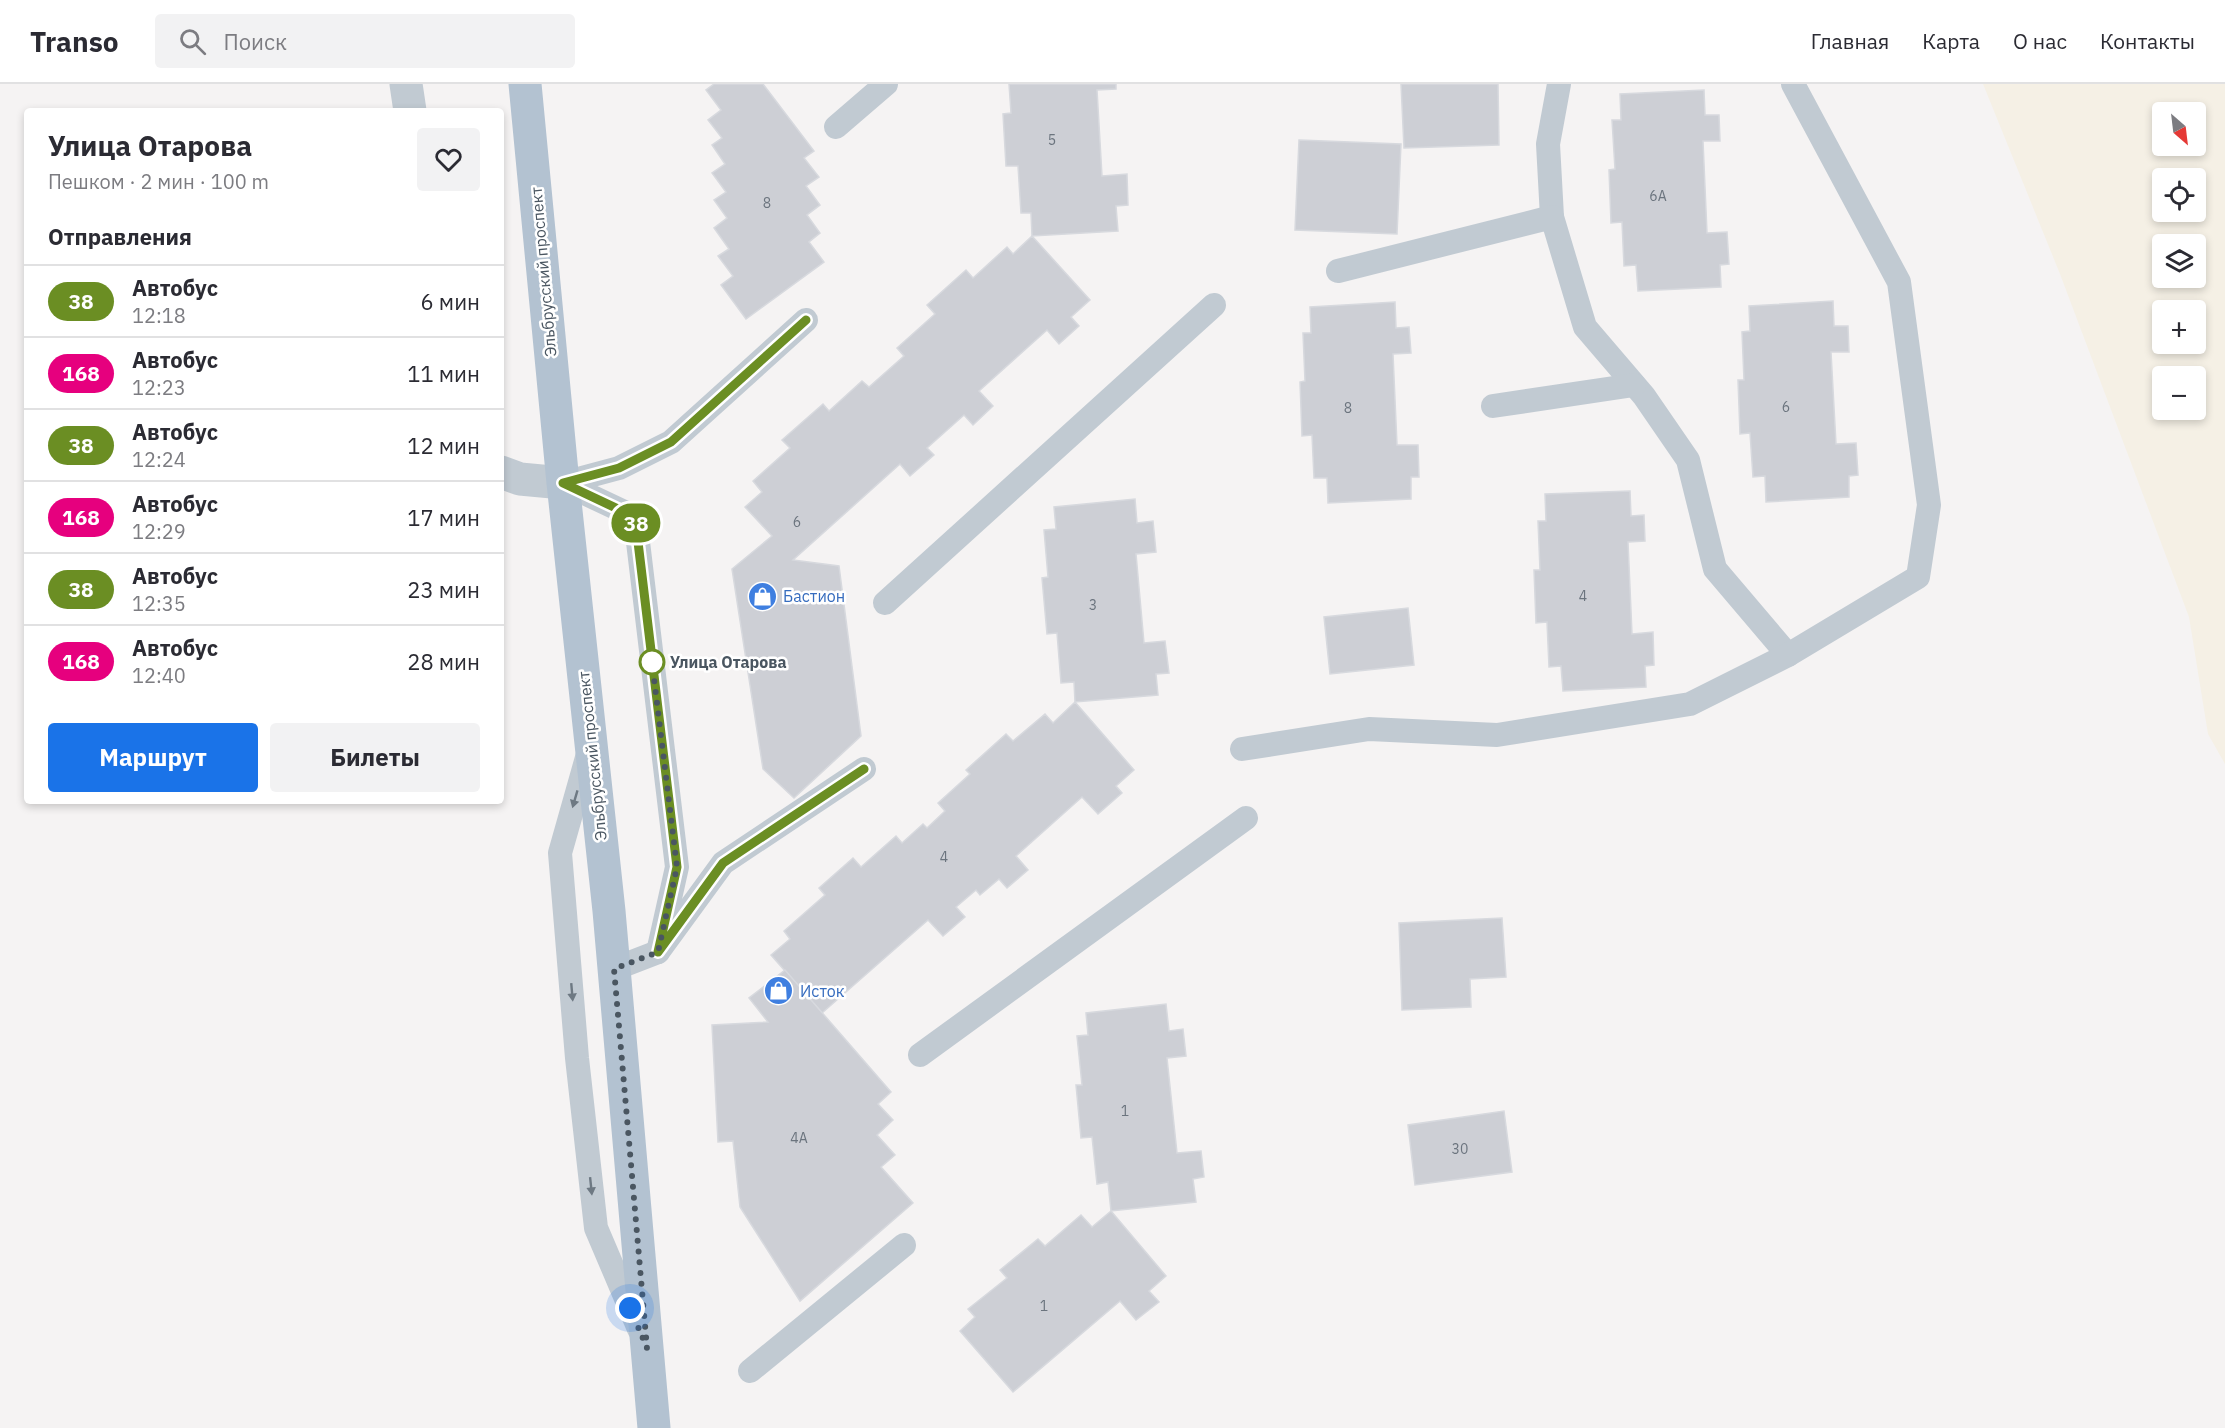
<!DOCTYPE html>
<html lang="ru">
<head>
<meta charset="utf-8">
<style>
  :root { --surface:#fff; --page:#f2f2f3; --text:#2b2b33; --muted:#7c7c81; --line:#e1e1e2; --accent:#1a73e8 }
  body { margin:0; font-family:"IBM Plex Sans",sans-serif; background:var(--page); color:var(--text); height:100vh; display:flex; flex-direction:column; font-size:22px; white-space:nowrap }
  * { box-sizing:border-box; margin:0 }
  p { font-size:20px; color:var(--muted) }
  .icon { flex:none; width:33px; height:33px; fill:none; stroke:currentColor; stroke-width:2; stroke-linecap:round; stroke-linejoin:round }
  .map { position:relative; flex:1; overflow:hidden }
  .drawer { position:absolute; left:24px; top:24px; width:480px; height:696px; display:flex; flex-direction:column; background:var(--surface); border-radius:6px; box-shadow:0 3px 9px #0003 }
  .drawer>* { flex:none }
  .badge { padding:0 12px; border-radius:20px; font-size:21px; line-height:39px }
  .needle { width:39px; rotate:152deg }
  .controls { position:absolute; left:2152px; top:18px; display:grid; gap:12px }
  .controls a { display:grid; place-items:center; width:54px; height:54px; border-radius:6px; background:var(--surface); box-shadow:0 3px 9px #0003; font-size:30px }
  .you { position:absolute; width:30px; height:30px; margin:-15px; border:4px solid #fff; border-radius:50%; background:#1a73e8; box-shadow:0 0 0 9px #1a73e833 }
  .map>.badge { position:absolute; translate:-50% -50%; box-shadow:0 0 0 3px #fff }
  h2 { padding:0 24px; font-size:22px; line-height:54px }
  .round { display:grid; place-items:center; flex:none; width:63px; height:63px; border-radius:6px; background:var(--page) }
  .overview { display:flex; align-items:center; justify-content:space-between; height:102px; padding:0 24px }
  h1 { font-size:28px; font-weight:700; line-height:45px }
  .primary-button { display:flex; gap:12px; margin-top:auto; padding:12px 24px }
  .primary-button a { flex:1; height:69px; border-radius:6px; background:var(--accent); color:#fff; font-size:24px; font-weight:700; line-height:69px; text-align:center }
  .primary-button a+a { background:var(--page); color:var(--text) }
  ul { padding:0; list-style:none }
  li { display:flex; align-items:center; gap:18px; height:72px; padding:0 24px; border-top:2px solid var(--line) }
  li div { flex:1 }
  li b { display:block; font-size:22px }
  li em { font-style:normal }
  li .badge { min-width:66px; font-weight:700; text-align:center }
  header { display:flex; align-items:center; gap:36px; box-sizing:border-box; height:84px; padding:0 30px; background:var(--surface); border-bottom:2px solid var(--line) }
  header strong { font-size:28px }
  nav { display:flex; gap:33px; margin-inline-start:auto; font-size:21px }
  .search { width:420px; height:54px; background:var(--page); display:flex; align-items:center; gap:15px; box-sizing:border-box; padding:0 21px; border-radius:6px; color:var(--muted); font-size:22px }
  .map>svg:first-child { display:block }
  .sand { fill:#f5f0e5; fill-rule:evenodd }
  .building { fill:#cdcfd5; stroke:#d7d9de; stroke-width:1.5 }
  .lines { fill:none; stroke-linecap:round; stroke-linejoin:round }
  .lane { stroke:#c1cad2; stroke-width:24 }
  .street { stroke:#c1cad2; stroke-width:33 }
  .primary { stroke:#b3c2d1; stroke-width:33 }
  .oneway { fill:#6e7983 }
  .line-casing { stroke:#fff; stroke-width:14 }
  .line { stroke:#6b8e23; stroke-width:9 }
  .walk { stroke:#4a5661; stroke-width:6; stroke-dasharray:0 10.8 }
  .stop-dot { fill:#fff; stroke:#6b8e23; stroke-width:3 }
  .labels { text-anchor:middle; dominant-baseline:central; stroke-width:5; stroke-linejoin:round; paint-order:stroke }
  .number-label { font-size:14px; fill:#6b747e }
  .street-label { font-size:16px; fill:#4a5661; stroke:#fff }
  .shop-label { font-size:16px; fill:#366cbe; stroke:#fff; text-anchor:start }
  .stop-label { font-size:16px; font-weight:bold; fill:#4a5661; stroke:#fff; text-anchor:start }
</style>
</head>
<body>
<header>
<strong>Transo</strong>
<div class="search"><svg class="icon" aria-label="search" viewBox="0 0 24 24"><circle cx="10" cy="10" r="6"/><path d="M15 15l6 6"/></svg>Поиск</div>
<nav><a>Главная</a><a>Карта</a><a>О нас</a><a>Контакты</a></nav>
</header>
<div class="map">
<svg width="2225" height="1344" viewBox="0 0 2225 1344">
  <rect width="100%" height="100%" fill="#f5f3f3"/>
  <!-- sand -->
  <path class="sand" d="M1983,0H2225V680L2208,650L2189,533L2060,190ZM2163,28H2196V62H2163ZM2163,94H2196V128H2163ZM2163,160H2196V194H2163ZM2163,226H2196V260H2163ZM2163,292H2196V326H2163Z"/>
  <!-- building -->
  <g class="building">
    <polygon points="714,0 763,0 814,67 804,74 819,93 806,102 820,121 807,131 820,149 809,158 824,178 746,235 721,201 733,192 718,172 729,165 714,144 727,134 714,116 726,108 712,89 725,80 712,61 722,54 708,36 721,26 706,6"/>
    <polygon points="1009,0 1116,0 1116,5 1097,6 1102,92 1127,90 1128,121 1116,122 1118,147 1032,152 1031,129 1021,129 1018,82 1006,82 1003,30 1011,29"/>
    <polygon points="1401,0 1498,0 1499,61 1404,64"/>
    <polygon points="1704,6 1705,31 1719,31 1720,57 1703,57 1707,149 1727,148 1729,180 1720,181 1721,203 1638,207 1636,181 1624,182 1622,138 1611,139 1609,86 1615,85 1612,36 1621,36 1620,10"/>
    <polygon points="1299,56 1401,60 1397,150 1295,146"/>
    <polygon points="1032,152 1090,216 1071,233 1079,242 1059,260 1047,246 979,307 993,322 973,341 964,331 927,364 934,371 910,392 900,380 793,476 839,482 861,652 794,714 763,685 732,485 772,452 745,423 762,408 753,397 790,364 782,356 823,320 829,327 862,297 869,303 904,272 897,264 935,230 927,221 966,186 973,194 1007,163 1013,170"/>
    <polygon points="1833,217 1834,242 1848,242 1849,268 1831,268 1836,360 1856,359 1858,391 1849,392 1849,413 1766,418 1765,392 1753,393 1750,349 1740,350 1738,296 1744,296 1742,248 1750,247 1749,222"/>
    <polygon points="1395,218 1396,244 1409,243 1411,269 1393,270 1397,361 1418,361 1419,393 1411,393 1411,415 1328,419 1327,394 1314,394 1312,351 1302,352 1300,298 1305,297 1303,249 1311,249 1310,223"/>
    <polygon points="1630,407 1631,432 1644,431 1645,457 1628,458 1632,550 1653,548 1654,581 1645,582 1646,603 1563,607 1561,582 1549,583 1547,538 1536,539 1534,486 1540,486 1538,437 1546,437 1545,410"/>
    <polygon points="1135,415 1137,439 1153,437 1156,468 1136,470 1144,559 1165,557 1169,589 1156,590 1158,611 1075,618 1074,598 1061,599 1057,549 1047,550 1042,494 1048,493 1044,446 1056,445 1054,423"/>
    <polygon points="1408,524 1414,581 1330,590 1324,533"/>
    <polygon points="1075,618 1134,686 1116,702 1122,709 1098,730 1082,713 1016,772 1028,786 1007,804 999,795 980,811 976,806 956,823 965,833 943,852 928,836 822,929 771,871 790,855 784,847 825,811 819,804 853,774 861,783 896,752 902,759 923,740 927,744 945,727 938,719 970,690 966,686 1006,650 1013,657 1045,630 1053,639"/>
    <polygon points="1502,834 1506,893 1470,895 1471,923 1402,926 1399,839"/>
    <polygon points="785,886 891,1008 878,1020 893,1036 877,1051 895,1071 881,1083 913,1119 800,1217 740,1123 733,1057 718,1058 712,941 768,938 749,914"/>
    <polygon points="1166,920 1169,947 1183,945 1186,972 1167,974 1177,1069 1201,1067 1204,1093 1193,1095 1196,1118 1111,1127 1108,1098 1097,1100 1092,1053 1081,1054 1076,1001 1082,1001 1077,952 1088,951 1086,929"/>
    <polygon points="1504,1027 1512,1088 1415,1101 1408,1041"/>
    <polygon points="1111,1127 1166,1192 1149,1207 1159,1218 1136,1236 1120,1217 1013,1308 960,1247 975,1233 968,1225 1007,1194 1000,1186 1038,1155 1045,1162 1081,1131 1092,1143"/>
  </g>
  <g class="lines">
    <!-- lane -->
    <g class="lane">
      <polyline points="836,43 886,0"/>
      <polyline points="1552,133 1548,60 1559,0"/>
      <polyline points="1338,187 1552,133 1585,243 1644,312 1688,376 1715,485 1788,571"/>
      <polyline points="1493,322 1634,301"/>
      <polyline points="563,399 635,433 677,783 658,868"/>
      <polyline points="563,399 619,384 671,358 806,236"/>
      <polyline points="885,519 1214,221"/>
      <polyline points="1242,665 1369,645 1497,651 1690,620 1788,571 1918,493 1929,421 1899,198 1793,0"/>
      <polyline points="588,670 560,769 577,974 596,1144 639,1245"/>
      <polyline points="614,885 658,868 723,779 864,685"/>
      <polyline points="920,971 1246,734"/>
      <polyline points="750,1287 904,1161"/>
    </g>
    <!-- street -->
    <g class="street">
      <polyline points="406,0 410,27"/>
      <polyline points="501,388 520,395 563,399"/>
    </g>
    <!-- primary -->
    <polyline class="primary" points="525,0 563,399 609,827 654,1344"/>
  </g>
  <!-- one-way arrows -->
  <defs><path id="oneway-solid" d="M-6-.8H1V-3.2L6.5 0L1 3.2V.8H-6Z" transform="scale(1.5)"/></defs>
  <g class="oneway">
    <use href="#oneway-solid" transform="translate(575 715) rotate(106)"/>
    <use href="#oneway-solid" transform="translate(572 908) rotate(85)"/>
    <use href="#oneway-solid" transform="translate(591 1102) rotate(84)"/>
  </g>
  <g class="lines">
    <defs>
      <polyline id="line" points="806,236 671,358 619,384 563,399 635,433 677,783 658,868 723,779 864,685"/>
    </defs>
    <!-- line casing -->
    <use href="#line" class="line-casing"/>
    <!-- line -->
    <use href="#line" class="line"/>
    <!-- walk -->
    <polyline class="walk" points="630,1224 647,1264 614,885 658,868 677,783 652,578"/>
  </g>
  <!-- icons -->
  <defs>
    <symbol id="shop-disc" viewBox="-11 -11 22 22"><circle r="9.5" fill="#3f7fe0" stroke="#fff"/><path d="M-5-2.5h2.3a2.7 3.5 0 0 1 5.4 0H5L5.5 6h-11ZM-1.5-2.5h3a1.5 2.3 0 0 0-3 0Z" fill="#fff"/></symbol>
  </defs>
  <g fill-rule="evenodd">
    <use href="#shop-disc" x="746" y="496" width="33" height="33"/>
    <use href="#shop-disc" x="762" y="890" width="33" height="33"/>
  </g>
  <!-- markers -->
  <circle class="stop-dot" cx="652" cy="578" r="12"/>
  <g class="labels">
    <!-- number labels -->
    <g class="number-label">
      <text x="1052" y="56">5</text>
      <text x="1658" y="112">6А</text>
      <text x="767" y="119">8</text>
      <text x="1786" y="323">6</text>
      <text x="1348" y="324">8</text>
      <text x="797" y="438">6</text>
      <text x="1583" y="512">4</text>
      <text x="1093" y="521">3</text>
      <text x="944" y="773">4</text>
      <text x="1125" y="1027">1</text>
      <text x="799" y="1054">4А</text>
      <text x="1460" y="1065">30</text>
      <text x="1044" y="1222">1</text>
    </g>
    <!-- street labels -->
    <g class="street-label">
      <text transform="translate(543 188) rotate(-95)">Эльбрусский проспект</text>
      <text transform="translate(592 672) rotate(-96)">Эльбрусский проспект</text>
    </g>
    <!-- shop labels -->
    <g class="shop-label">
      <text x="783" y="512">Бастион</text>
      <text x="800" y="907">Исток</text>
    </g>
    <!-- stop labels -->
    <g class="stop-label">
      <text x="670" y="578">Улица Отарова</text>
    </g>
  </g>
</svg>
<div class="controls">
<a><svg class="needle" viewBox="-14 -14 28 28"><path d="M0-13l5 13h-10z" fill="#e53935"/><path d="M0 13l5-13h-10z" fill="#7c7c81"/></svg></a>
<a><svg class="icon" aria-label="locate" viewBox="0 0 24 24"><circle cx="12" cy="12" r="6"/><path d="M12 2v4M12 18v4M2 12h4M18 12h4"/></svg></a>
<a><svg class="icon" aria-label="layers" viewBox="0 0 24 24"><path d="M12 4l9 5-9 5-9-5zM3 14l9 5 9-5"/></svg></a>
<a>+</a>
<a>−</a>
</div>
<div class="you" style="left:630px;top:1224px"></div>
<b class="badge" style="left:636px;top:439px;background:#6b8e23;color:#fff">38</b>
<section class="drawer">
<div class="overview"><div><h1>Улица Отарова</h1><p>Пешком · 2 мин · 100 m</p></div><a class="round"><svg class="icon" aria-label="heart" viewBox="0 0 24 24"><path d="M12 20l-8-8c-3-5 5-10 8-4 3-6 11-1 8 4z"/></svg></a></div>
<h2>Отправления</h2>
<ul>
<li><span class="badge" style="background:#6b8e23;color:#fff">38</span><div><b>Автобус</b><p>12:18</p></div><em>6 мин</em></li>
<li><span class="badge" style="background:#e6007e;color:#fff">168</span><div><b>Автобус</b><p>12:23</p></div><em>11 мин</em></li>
<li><span class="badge" style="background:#6b8e23;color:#fff">38</span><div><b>Автобус</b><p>12:24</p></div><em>12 мин</em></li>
<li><span class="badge" style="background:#e6007e;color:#fff">168</span><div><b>Автобус</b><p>12:29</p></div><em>17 мин</em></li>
<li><span class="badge" style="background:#6b8e23;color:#fff">38</span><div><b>Автобус</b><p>12:35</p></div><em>23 мин</em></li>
<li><span class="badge" style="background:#e6007e;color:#fff">168</span><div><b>Автобус</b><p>12:40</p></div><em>28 мин</em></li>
</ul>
<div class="primary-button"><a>Маршрут</a><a>Билеты</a></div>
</section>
</div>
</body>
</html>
